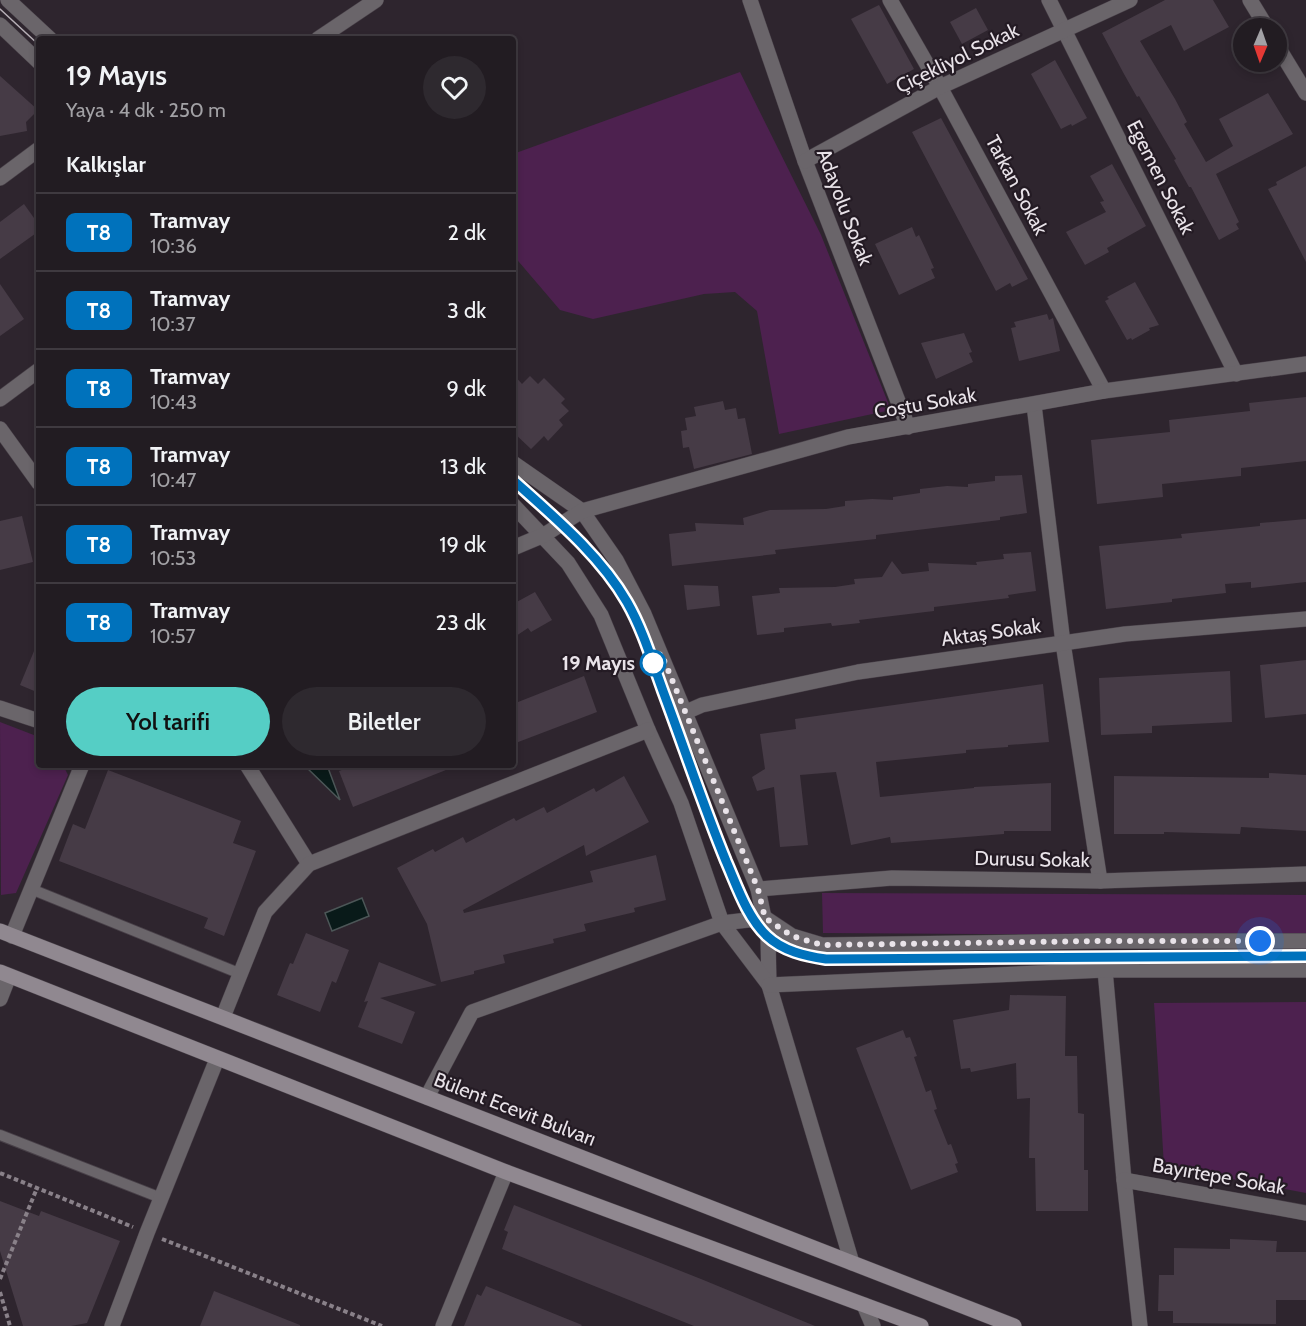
<!DOCTYPE html>
<html lang="tr">
<head>
<meta charset="utf-8">
<style>
  :root { --surface:#221c22; --page:#2e292f; --text:#f1f3f6; --muted:#a2a1a5; --line:#3f3a40; --accent:#55cec5 }
  body { margin:0; font-family:Cabin,sans-serif; background:var(--page); color:var(--text); height:100vh; display:flex; flex-direction:column; font-size:22px; white-space:nowrap }
  * { box-sizing:border-box; margin:0 }
  p { font-size:20px; color:var(--muted) }
  .icon { flex:none; width:33px; height:33px; fill:none; stroke:currentColor; stroke-width:2; stroke-linecap:round; stroke-linejoin:round }
  .map { position:relative; flex:1; overflow:hidden }
  .panel { position:absolute; left:36px; top:36px; width:480px; height:732px; display:flex; flex-direction:column; background:var(--surface); border-radius:6px; box-shadow:0 3px 9px #0003,0 0 0 2px var(--line) }
  .panel>* { flex:none }
  .badge { padding:0 12px; border-radius:9px; font-size:21px; line-height:39px }
  .needle { width:39px; rotate:182deg }
  .tools { position:absolute; left:1233px; top:18px; display:grid; gap:12px }
  .tools a { display:grid; place-items:center; width:54px; height:54px; border-radius:50%; background:var(--surface); box-shadow:0 3px 9px #0003,0 0 0 2px var(--line); font-size:30px }
  .you { position:absolute; width:30px; height:30px; margin:-15px; border:4px solid #fff; border-radius:50%; background:#1a73e8; box-shadow:0 0 0 9px #1a73e833 }
  .map>.badge { position:absolute; translate:-50% -50%; box-shadow:0 0 0 3px #fff }
  h2 { padding:0 30px; font-size:22px; line-height:54px }
  .round { display:grid; place-items:center; flex:none; width:63px; height:63px; border-radius:32px; background:var(--page) }
  .overview { display:flex; align-items:center; justify-content:space-between; height:102px; padding:0 30px }
  h1 { font-size:28px; font-weight:600; line-height:45px }
  .action { display:flex; gap:12px; margin-top:auto; padding:12px 30px }
  .action a { flex:1; height:69px; border-radius:36px; background:var(--accent); color:#111; font-size:24px; font-weight:600; line-height:69px; text-align:center }
  .action a+a { background:var(--page); color:var(--text) }
  ul { padding:0; list-style:none }
  li { display:flex; align-items:center; gap:18px; height:78px; padding:0 30px; border-top:2px solid var(--line) }
  li div { flex:1 }
  li b { display:block; font-size:22px }
  li em { font-style:normal }
  li .badge { min-width:66px; font-weight:700; text-align:center }
  .map>svg:first-child { display:block }
  .green { fill:#4d214f }
  .water { fill:#091a19; stroke:#4c5657; stroke-width:1.5 }
  .building { fill:#463b46 }
  .lines { fill:none; stroke-linecap:round; stroke-linejoin:round }
  .service-casing { stroke:#484048; stroke-width:12 }
  .minor-casing { stroke:#484048; stroke-width:16 }
  .secondary-casing { stroke:#484048; stroke-width:16 }
  .path { stroke:#898189; stroke-width:4; stroke-dasharray:4.5 3; stroke-linecap:butt }
  .service { stroke:#6a656a; stroke-width:10 }
  .minor { stroke:#6a656a; stroke-width:15 }
  .secondary { stroke:#908890; stroke-width:15 }
  .tram { stroke:#b7b0b7; stroke-width:1.5 }
  .line-casing { stroke:#fff; stroke-width:14 }
  .line { stroke:#0072bc; stroke-width:9 }
  .walk { stroke:#e9e3e9; stroke-width:6; stroke-dasharray:0 10.8 }
  .stop-dot { fill:#fff; stroke:#0072bc; stroke-width:3 }
  .labels { text-anchor:middle; dominant-baseline:central; stroke-width:4.5; stroke-linejoin:round; paint-order:stroke }
  .street-label { font-size:20px; fill:#e9e3e9; stroke:#241b24 }
  .stop-label { font-size:20px; font-weight:bold; fill:#e9e3e9; stroke:#241b24; text-anchor:end }
</style>
</head>
<body>
<div class="map">
<svg width="1306" height="1326" viewBox="0 0 1306 1326">
  <rect width="100%" height="100%" fill="#2e252e"/>
  <!-- green -->
  <g class="green">
    <polygon points="740,72 821,235 891,410 779,434 757,311 735,292 704,294 593,319 560,310 513,255 513,154"/>
    <polygon points="0,722 39,737 39,765 63,765 68,775 16,893 1,895"/>
    <polygon points="822,893 1306,895 1306,936 823,933"/>
    <polygon points="1306,1002 1306,1193 1164,1166 1154,1003"/>
  </g>
  <!-- water -->
  <g class="water">
    <polygon points="304,765 327,765 340,800"/>
    <polygon points="362,898 369,916 332,931 325,913"/>
  </g>
  <!-- building -->
  <g class="building">
    <polygon points="1165,0 1213,0 1229,27 1184,51 1171,25 1140,41 1175,99 1187,122 1184,124 1206,162 1233,146 1219,119 1268,93 1293,134 1216,174 1239,222 1236,224 1239,229 1219,240 1191,187 1189,187 1174,160 1176,159 1139,96 1137,97 1124,74 1102,33"/>
    <polygon points="879,5 914,69 887,84 851,19"/>
    <polygon points="976,8 988,30 962,44 950,22"/>
    <polygon points="1055,60 1087,118 1072,126 1071,124 1061,129 1031,74"/>
    <polygon points="0,76 38,110 26,122 27,131 0,136"/>
    <polygon points="941,118 1028,279 1012,287 1010,283 996,291 912,132"/>
    <polygon points="1112,164 1146,226 1107,248 1109,252 1085,265 1066,232 1106,212 1100,202 1104,201 1090,176"/>
    <polygon points="1306,166 1306,262 1268,189 1277,185 1276,182"/>
    <polygon points="24,204 39,225 39,231 0,259 0,222"/>
    <polygon points="912,227 916,237 919,235 926,250 934,268 931,269 935,278 899,295 875,244"/>
    <polygon points="1135,282 1159,325 1149,328 1150,330 1132,340 1131,338 1127,340 1105,301 1109,299 1107,297"/>
    <polygon points="0,284 24,319 0,336"/>
    <polygon points="1047,314 1049,320 1053,318 1060,351 1019,361 1011,328 1016,327 1014,322"/>
    <polygon points="964,333 972,352 969,353 973,362 936,379 921,343"/>
    <polygon points="513,374 522,384 530,376 538,384 544,378 565,399 561,403 569,411 559,420 563,425 548,441 544,436 531,449 513,432"/>
    <polygon points="1306,397 1306,461 1241,468 1241,476 1162,484 1163,497 1097,504 1091,440 1170,432 1169,420 1250,411 1249,403"/>
    <polygon points="723,401 725,410 736,408 738,419 745,418 752,454 694,469 689,447 683,448 681,431 687,430 685,418 696,416 694,407"/>
    <polygon points="1022,475 1027,513 1000,517 1000,520 876,535 876,539 775,550 776,554 672,566 669,534 696,531 695,523 744,525 743,518 770,510 826,509 845,506 845,501 872,499 893,500 893,497 920,493 920,489 947,486 968,487 968,484 995,481 995,476"/>
    <polygon points="22,516 33,562 0,570 0,521"/>
    <polygon points="1306,519 1306,582 1251,588 1251,582 1225,584 1226,593 1172,599 1172,602 1106,609 1099,546 1182,538 1181,534 1260,526 1260,523"/>
    <polygon points="1031,552 1036,591 1008,595 1009,598 934,607 934,611 859,620 860,623 832,626 831,623 784,628 784,632 757,635 752,596 780,593 779,588 835,587 855,584 854,579 882,577 892,561 902,574 929,571 928,563 977,565 976,562 1004,559 1003,554"/>
    <polygon points="684,585 718,586 720,606 687,610"/>
    <polygon points="535,592 552,620 531,632 528,628 513,638 513,604"/>
    <polygon points="39,639 39,693 20,685"/>
    <polygon points="1306,660 1306,714 1265,718 1260,665"/>
    <polygon points="1230,671 1232,722 1152,726 1152,733 1101,735 1099,678"/>
    <polygon points="584,676 597,712 513,744 513,704"/>
    <polygon points="1043,684 1049,742 1008,745 1008,747 966,750 966,753 876,762 880,797 974,788 974,787 1051,783 1051,831 1004,831 1004,834 891,843 890,837 851,845 836,772 800,775 808,845 780,847 774,787 757,791 752,777 765,769 760,734 796,729 795,719"/>
    <polygon points="355,765 456,765 456,766 353,807 339,771"/>
    <polygon points="108,770 241,821 233,843 256,851 224,936 204,928 208,918 59,861 73,824 85,829"/>
    <polygon points="1269,773 1306,775 1306,831 1241,827 1240,834 1164,832 1164,834 1114,834 1114,776 1269,778"/>
    <polygon points="624,776 649,822 586,856 584,845 463,910 464,913 593,882 590,871 656,855 666,900 634,908 635,912 584,924 586,931 553,939 554,943 503,955 505,963 474,971 474,974 441,982 427,924 397,868 433,849 435,852 463,837 466,843 514,818 516,821 544,807 547,813 594,788 596,792"/>
    <polygon points="306,933 349,950 336,983 332,981 320,1012 277,995 290,963 293,964"/>
    <polygon points="379,962 437,985 380,998 415,1012 402,1044 358,1027 368,1001 364,1002"/>
    <polygon points="1010,995 1066,996 1065,1056 1077,1056 1078,1113 1084,1114 1084,1170 1088,1170 1088,1211 1036,1211 1035,1158 1029,1158 1030,1098 1017,1099 1016,1063 971,1072 970,1068 961,1069 953,1020 1009,1010"/>
    <polygon points="903,1030 906,1038 910,1037 917,1056 914,1057 926,1092 931,1090 937,1109 934,1110 948,1145 951,1144 958,1163 955,1164 958,1172 911,1190 856,1048"/>
    <polygon points="0,1201 39,1216 41,1211 120,1241 87,1323 71,1326 23,1326 0,1251"/>
    <polygon points="514,1205 701,1279 815,1326 694,1326 502,1249 508,1232 504,1230"/>
    <polygon points="1230,1239 1277,1241 1276,1252 1306,1252 1306,1300 1276,1300 1276,1324 1173,1323 1173,1311 1158,1311 1159,1275 1174,1275 1174,1248 1230,1249"/>
    <polygon points="486,1286 582,1325 581,1326 464,1326 477,1294 481,1296"/>
    <polygon points="214,1291 300,1325 300,1326 200,1326"/>
  </g>
  <g class="lines">
    <defs>
      <g id="service">
        <polyline points="31,889 241,974"/>
        <polyline points="0,1135 161,1198"/>
      </g>
      <g id="minor">
        <polyline points="8,0 50,39"/>
        <polyline points="750,0 805,161 908,427"/>
        <polyline points="890,0 940,87 1104,391"/>
        <polyline points="1049,0 1236,374"/>
        <polyline points="1250,0 1267,28"/>
        <polyline points="0,25 39,62"/>
        <polyline points="318,39 376,0"/>
        <polyline points="1276,44 1306,93"/>
        <polyline points="805,161 940,87 1130,0"/>
        <polyline points="0,178 39,149"/>
        <polyline points="0,399 39,370"/>
        <polyline points="1034,405 1063,643 1100,881"/>
        <polyline points="0,429 39,483"/>
        <polyline points="513,463 582,511 616,560 644,614 758,889 768,937 769,985 852,1263"/>
        <polyline points="513,505 568,563 601,615 648,730 681,803 722,923 769,985"/>
        <polyline points="513,548 544,535 582,511 848,437 1104,391 1306,364"/>
        <polyline points="0,708 39,721"/>
        <polyline points="686,712 702,705 858,672 1063,643 1125,634 1306,619"/>
        <polyline points="247,765 309,864"/>
        <polyline points="758,889 892,878 1100,881 1306,874"/>
        <polyline points="12,936 82,765"/>
        <polyline points="1105,970 1124,1180 1140,1326"/>
        <polyline points="769,985 1105,970 1306,970"/>
        <polyline points="0,999 9,976"/>
        <polyline points="223,1017 265,912 309,864 648,730"/>
        <polyline points="427,1097 472,1012 722,923 765,918 792,936 822,945 1099,941 1306,941"/>
        <polyline points="1124,1180 1306,1213"/>
        <polyline points="864,1305 873,1326"/>
        <polyline points="112,1326 147,1233 217,1059"/>
        <polyline points="443,1326 506,1172"/>
      </g>
      <g id="secondary">
        <polyline points="0,931 1014,1326"/>
        <polyline points="0,972 506,1172 921,1326"/>
      </g>
    </defs>
    <!-- service casing -->
    <use href="#service" class="service-casing"/>
    <!-- minor casing -->
    <use href="#minor" class="minor-casing"/>
    <!-- secondary casing -->
    <use href="#secondary" class="secondary-casing"/>
    <!-- path -->
    <g class="path">
      <polyline points="0,1173 133,1227"/>
      <polyline points="162,1239 382,1326"/>
      <polyline points="0,1279 37,1188"/>
      <polyline points="0,1292 10,1326"/>
    </g>
    <!-- service -->
    <use href="#service" class="service"/>
    <!-- minor -->
    <use href="#minor" class="minor"/>
    <!-- secondary -->
    <use href="#secondary" class="secondary"/>
    <!-- tram -->
    <g class="tram">
      <polyline points="0,9 39,45"/>
      <path d="M513,480C553,516 600,555 627,602C643,630 652,661 663,691C684,747 703,805 726,861C737,886 747,917 768,936C783,951 805,956 826,959L1306,956"/>
    </g>
  </g>
  <g class="lines">
    <defs>
      <path id="line" d="M513,480C553,516 600,555 627,602C643,630 652,661 663,691C684,747 703,805 726,861C737,886 747,917 767,936C783,951 805,956 826,959L1306,956"/>
    </defs>
    <!-- line casing -->
    <use href="#line" class="line-casing"/>
    <!-- line -->
    <use href="#line" class="line"/>
    <!-- walk -->
    <polyline class="walk" points="653,663 661,653 758,889 765,918 792,936 822,945 1099,941 1260,941"/>
  </g>
  <!-- markers -->
  <circle class="stop-dot" cx="653" cy="663" r="12"/>
  <g class="labels">
    <!-- street labels -->
    <g class="street-label">
      <text transform="translate(957 58) rotate(-26)">Çiçekliyol Sokak</text>
      <text transform="translate(1161 177) rotate(63)">Egemen Sokak</text>
      <text transform="translate(1017 185) rotate(62)">Tarkan Sokak</text>
      <text transform="translate(845 207) rotate(69)">Adayolu Sokak</text>
      <text transform="translate(925 403) rotate(-10)">Coştu Sokak</text>
      <text transform="translate(991 632) rotate(-8)">Aktaş Sokak</text>
      <text transform="translate(1032 859) rotate(1)">Durusu Sokak</text>
      <text transform="translate(515 1109) rotate(21)">Bülent Ecevit Bulvarı</text>
      <text transform="translate(1219 1176) rotate(10)">Bayırtepe Sokak</text>
    </g>
    <!-- stop labels -->
    <g class="stop-label">
      <text x="635" y="663">19 Mayıs</text>
    </g>
  </g>
</svg>
<div class="tools">
<a><svg class="needle" viewBox="-14 -14 28 28"><path d="M0-13l5 13h-10z" fill="#e53935"/><path d="M0 13l5-13h-10z" fill="#a2a1a5"/></svg></a>
</div>
<div class="you" style="left:1260px;top:941px"></div>
<section class="panel">
<div class="overview"><div><h1>19 Mayıs</h1><p>Yaya · 4 dk · 250 m</p></div><a class="round"><svg class="icon" aria-label="heart" viewBox="0 0 24 24"><path d="M12 20l-8-8c-3-5 5-10 8-4 3-6 11-1 8 4z"/></svg></a></div>
<h2>Kalkışlar</h2>
<ul>
<li><span class="badge" style="background:#0072bc;color:#fff">T8</span><div><b>Tramvay</b><p>10:36</p></div><em>2 dk</em></li>
<li><span class="badge" style="background:#0072bc;color:#fff">T8</span><div><b>Tramvay</b><p>10:37</p></div><em>3 dk</em></li>
<li><span class="badge" style="background:#0072bc;color:#fff">T8</span><div><b>Tramvay</b><p>10:43</p></div><em>9 dk</em></li>
<li><span class="badge" style="background:#0072bc;color:#fff">T8</span><div><b>Tramvay</b><p>10:47</p></div><em>13 dk</em></li>
<li><span class="badge" style="background:#0072bc;color:#fff">T8</span><div><b>Tramvay</b><p>10:53</p></div><em>19 dk</em></li>
<li><span class="badge" style="background:#0072bc;color:#fff">T8</span><div><b>Tramvay</b><p>10:57</p></div><em>23 dk</em></li>
</ul>
<div class="action"><a>Yol tarifi</a><a>Biletler</a></div>
</section>
</div>
</body>
</html>
